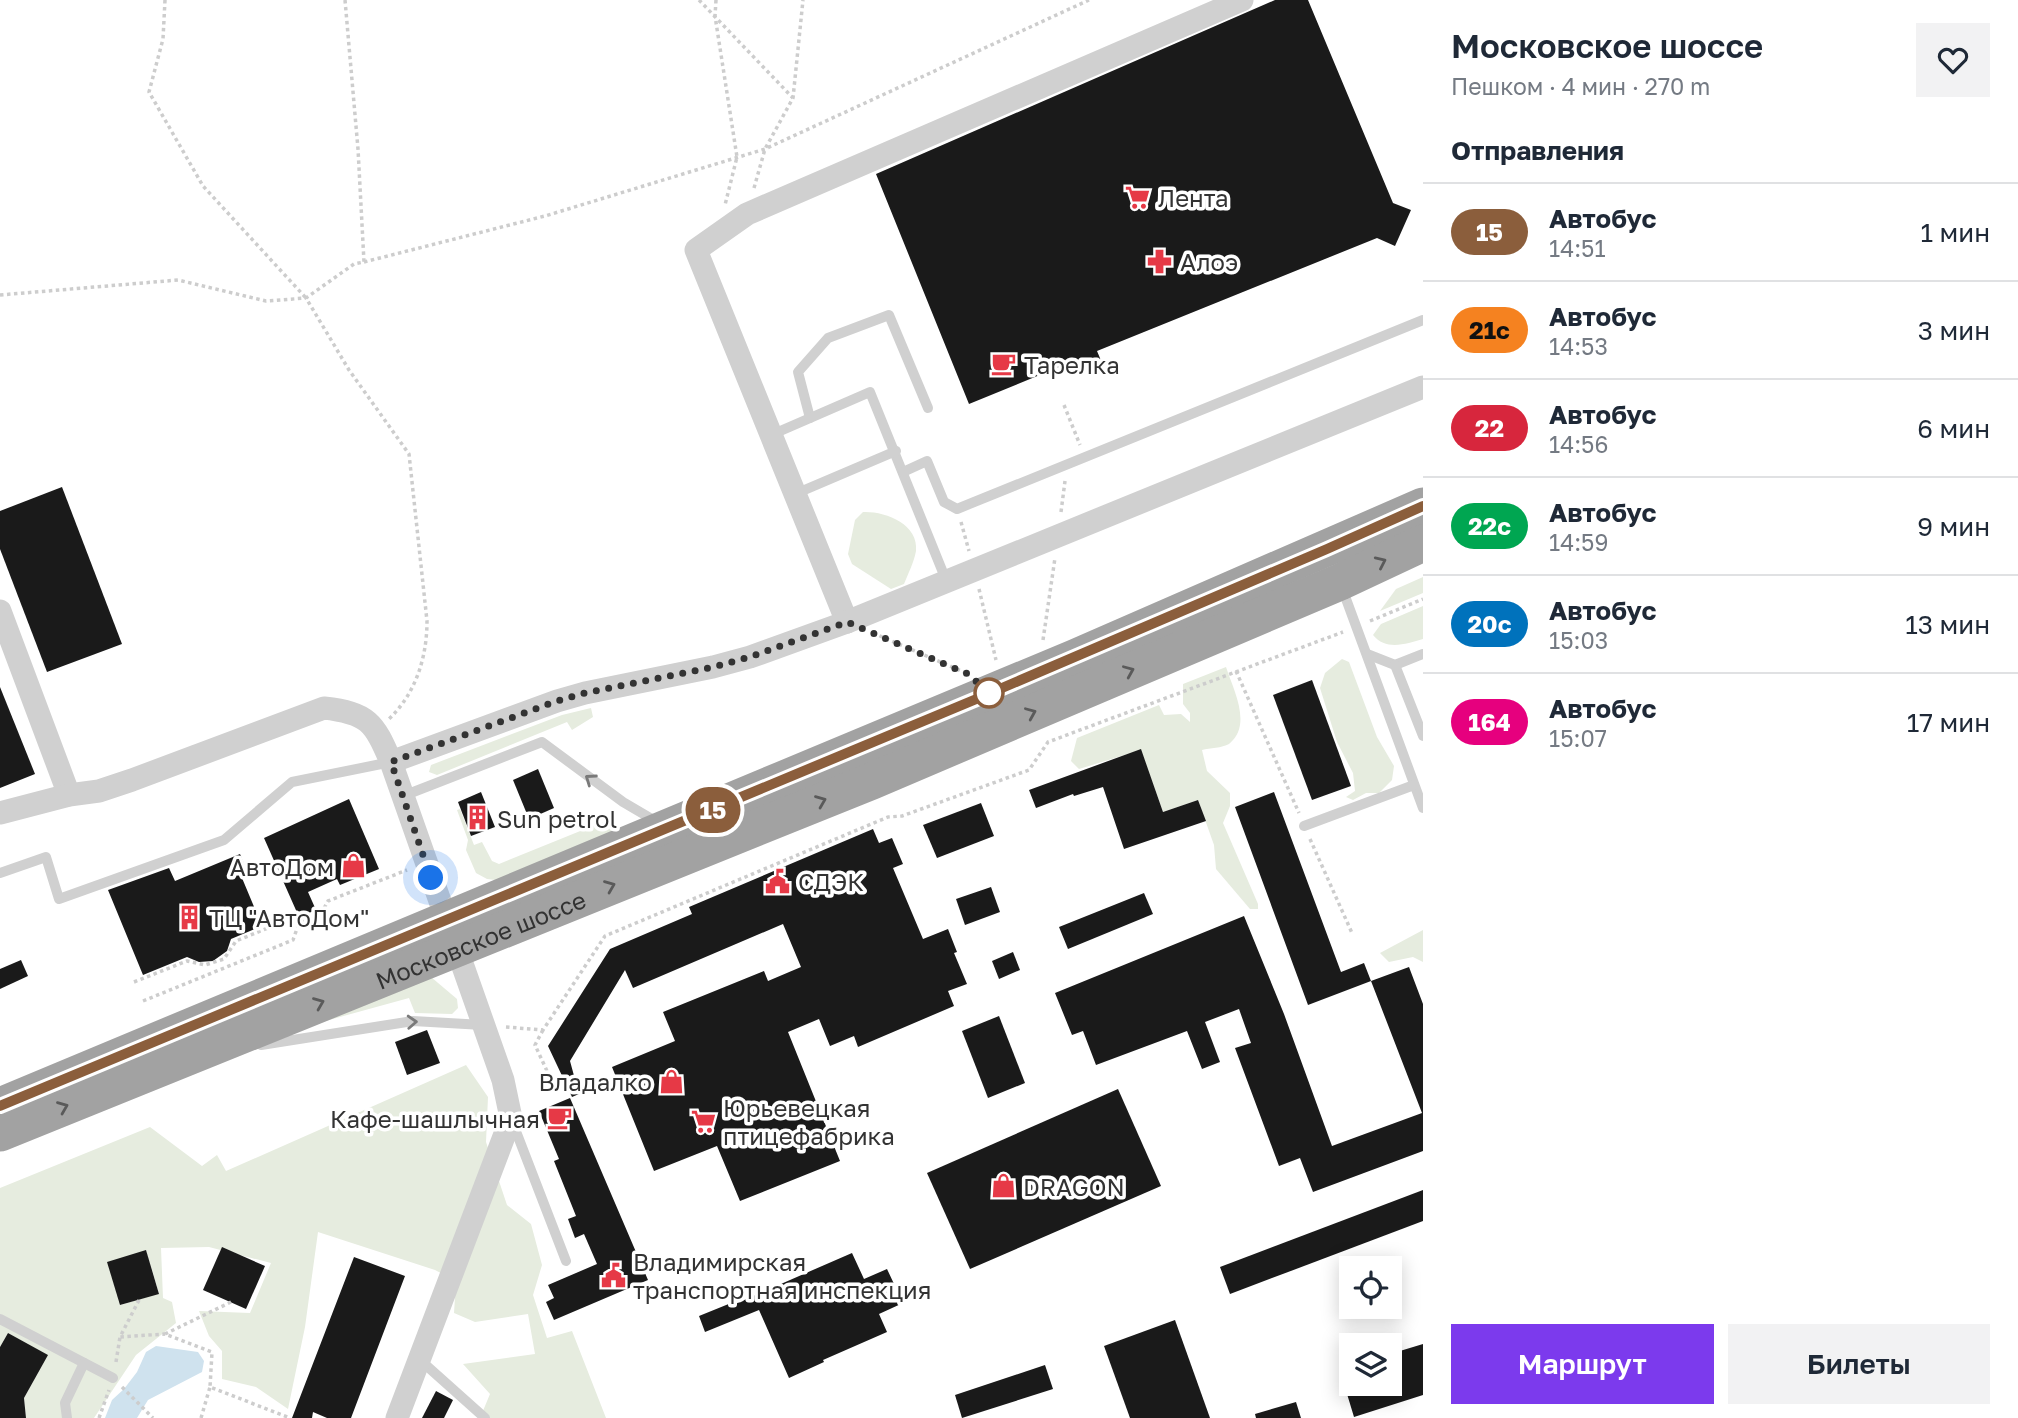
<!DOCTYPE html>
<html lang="ru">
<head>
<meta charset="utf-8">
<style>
  :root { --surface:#fff; --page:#f2f2f3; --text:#1f2937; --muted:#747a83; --line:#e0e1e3; --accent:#7c3aed }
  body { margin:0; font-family:"Golos Text",sans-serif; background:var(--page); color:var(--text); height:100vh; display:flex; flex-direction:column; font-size:26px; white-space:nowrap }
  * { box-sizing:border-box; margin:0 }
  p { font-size:23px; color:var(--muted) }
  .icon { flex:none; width:38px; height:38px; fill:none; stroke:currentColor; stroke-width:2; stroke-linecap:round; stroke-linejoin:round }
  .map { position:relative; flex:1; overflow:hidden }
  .details { display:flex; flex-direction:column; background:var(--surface); width:595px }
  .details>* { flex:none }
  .badge { padding:0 14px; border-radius:23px; font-size:24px; line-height:46px }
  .tools { position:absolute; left:1339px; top:1256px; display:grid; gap:14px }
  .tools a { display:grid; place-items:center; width:63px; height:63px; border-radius:0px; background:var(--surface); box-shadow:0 4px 18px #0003; font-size:35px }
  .you { position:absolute; width:35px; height:35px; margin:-18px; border:5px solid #fff; border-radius:50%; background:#1a73e8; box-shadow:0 0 0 10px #1a73e833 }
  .map>.badge { position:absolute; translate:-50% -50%; box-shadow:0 0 0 4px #fff }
  h2 { padding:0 28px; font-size:26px; line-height:63px }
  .round { display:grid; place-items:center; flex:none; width:74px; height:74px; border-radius:0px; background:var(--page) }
  .head { display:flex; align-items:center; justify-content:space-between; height:119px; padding:0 28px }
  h1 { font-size:33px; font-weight:600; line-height:52px }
  .action { display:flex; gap:14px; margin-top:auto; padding:14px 28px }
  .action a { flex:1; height:80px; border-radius:0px; background:var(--accent); color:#fff; font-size:28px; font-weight:600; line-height:80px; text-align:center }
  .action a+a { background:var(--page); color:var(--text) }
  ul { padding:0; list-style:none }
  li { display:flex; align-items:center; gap:21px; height:98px; padding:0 28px; border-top:2px solid var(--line) }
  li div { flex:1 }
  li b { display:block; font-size:26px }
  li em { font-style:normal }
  li .badge { min-width:77px; font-weight:700; text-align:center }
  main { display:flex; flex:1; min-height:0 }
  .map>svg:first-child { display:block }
  .green { fill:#e6ecdf; fill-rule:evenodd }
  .water { fill:#cfe2ee }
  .building { fill:#1a1a1a }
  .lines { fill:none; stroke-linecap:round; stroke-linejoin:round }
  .path { stroke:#cdcdcd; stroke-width:3.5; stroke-dasharray:3.5 3.5; stroke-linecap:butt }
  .service { stroke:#d0d0d0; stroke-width:10 }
  .minor { stroke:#d0d0d0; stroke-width:23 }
  .trunk { stroke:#a2a2a2; stroke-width:37 }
  .oneway { stroke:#5a5a5a }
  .oneway2 { stroke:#7a7a7a }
  .line-casing { stroke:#fff; stroke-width:16 }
  .line { stroke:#8b5e3c; stroke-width:10 }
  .walk { stroke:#333; stroke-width:7; stroke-dasharray:0 12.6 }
  .stop-dot { fill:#fff; stroke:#8b5e3c; stroke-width:3.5 }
  .labels { text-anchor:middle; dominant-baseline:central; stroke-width:7; stroke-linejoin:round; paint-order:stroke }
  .poi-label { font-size:24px; fill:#333; stroke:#fff; text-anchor:start }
  .street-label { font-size:24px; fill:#333; stroke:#fff }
</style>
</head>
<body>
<main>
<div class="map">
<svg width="1423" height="1418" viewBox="0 0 1423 1418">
  <rect width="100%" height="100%" fill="#fff"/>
  <!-- green -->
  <g class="green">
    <path d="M863,512C885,511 919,524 916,551C914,562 908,574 904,584L891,589L852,564L848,554L855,520Z"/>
    <polygon points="1423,577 1423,593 1380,611 1396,589"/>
    <path d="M1423,606V639C1406,644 1386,651 1373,635L1381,624Z"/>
    <polygon points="1342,659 1349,662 1377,737 1394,766 1392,780 1379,793 1366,793 1353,800 1346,797 1355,791 1353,773 1337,742 1320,688 1325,673"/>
    <path d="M1226,667C1233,689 1253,725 1229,744C1222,748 1210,748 1202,750L1207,771L1230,793V806L1223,823L1258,904V909H1250L1216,869L1214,845L1198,800L1163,812L1141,750L1079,769L1071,761L1077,738L1159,705L1164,715L1181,714L1190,722V713L1183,704V684Z"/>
    <polygon points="591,708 593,717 572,730 567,722 437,775 429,772 431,765 562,715"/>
    <polygon points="460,809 474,845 482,842 492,861 499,864 605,821 611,821 617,825 616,830 496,880 487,879 476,873 466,850 468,840 457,810"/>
    <polygon points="1423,930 1423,962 1413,957 1389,962 1380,953"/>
    <polygon points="431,977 457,999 458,1008 452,1014 415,1013 409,998 289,1031"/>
    <path d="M466,1065L488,1097L486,1142L507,1205L531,1224L542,1265L533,1295L547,1338L572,1331L606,1418H480L490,1394L463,1364L535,1354L528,1314L475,1322L454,1313L456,1281L435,1270L318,1232L305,1327L288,1409L256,1387L222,1379V1351L209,1336L199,1311L250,1313L271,1263L209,1247L161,1248L163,1298L172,1302L176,1323L136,1355L94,1418H26L24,1398L47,1355L8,1333L0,1347V1188L150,1127L202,1166L217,1155L226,1171ZM146,1251L159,1293L121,1305H120Z"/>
  </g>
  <!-- water -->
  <polygon class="water" points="156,1346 198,1352 204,1361 202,1372 148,1400 137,1418 105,1418 112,1400 124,1389 137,1372 146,1352"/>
  <!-- building -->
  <g class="building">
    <polygon points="1275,0 1308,0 1393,203 1411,210 1395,246 1377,238 1097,351 1102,363 1076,375 1069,363 969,404 876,174"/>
    <polygon points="62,487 122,644 47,672 0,549 0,511"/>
    <polygon points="1312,680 1351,786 1312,800 1273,695"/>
    <polygon points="0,687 35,774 0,788"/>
    <polygon points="1141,749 1163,812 1198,800 1206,821 1124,849 1103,787 1074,796 1073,794 1036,808 1029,790"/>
    <polygon points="538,769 554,808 529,819 513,780"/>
    <polygon points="481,792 495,827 471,836 458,802"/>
    <polygon points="1274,792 1341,972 1364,963 1371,981 1308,1005 1235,807"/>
    <polygon points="349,799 379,869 340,885 337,879 308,892 316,910 299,917 264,838"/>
    <polygon points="981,803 994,836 937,858 923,825"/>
    <polygon points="873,829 879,843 892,838 903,864 893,868 923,939 948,929 957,952 954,953 967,984 948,991 954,1006 858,1047 854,1036 830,1046 819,1019 788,1032 840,1161 740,1201 717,1146 654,1171 612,1067 675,1041 663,1012 764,971 768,981 801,967 783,924 633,988 625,970 570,1061 579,1094 572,1097 548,1046 610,949 692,914 689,907"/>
    <polygon points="240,854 249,876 242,878 262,926 231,939 227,951 213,961 199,962 187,957 143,975 108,890 169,868 175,881"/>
    <polygon points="991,887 1000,912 965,925 956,899"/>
    <polygon points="1144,893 1153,914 1068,949 1059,927"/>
    <polygon points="1244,916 1284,1014 1332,1146 1422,1113 1371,981 1409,967 1423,1004 1423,1151 1313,1192 1300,1158 1279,1166 1235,1048 1251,1043 1239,1009 1205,1022 1220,1062 1202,1069 1187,1031 1096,1065 1083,1031 1072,1035 1055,993"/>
    <polygon points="1013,952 1020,970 999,979 992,961"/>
    <polygon points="21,960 28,976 0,989 0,969"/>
    <polygon points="999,1016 1025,1083 988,1098 962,1031"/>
    <polygon points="427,1030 440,1063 407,1075 395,1042"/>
    <polygon points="1118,1089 1161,1186 970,1269 927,1173"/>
    <polygon points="570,1098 648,1280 554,1320 546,1302 554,1298 548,1285 597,1264 584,1234 575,1238 568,1219 576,1216 554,1161 559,1159 539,1111"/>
    <polygon points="1423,1190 1423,1221 1230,1294 1220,1267"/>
    <polygon points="222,1247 265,1266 246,1309 203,1290"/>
    <polygon points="146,1250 159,1294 120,1305 107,1262"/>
    <polygon points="852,1253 864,1279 887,1269 903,1303 879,1314 887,1332 823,1360 824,1362 789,1378 759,1310 705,1332 699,1316 736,1301 737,1303"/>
    <polygon points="354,1257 405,1276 351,1418 327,1418 313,1412 312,1418 292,1418"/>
    <polygon points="1175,1320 1210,1418 1130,1418 1104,1346"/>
    <polygon points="8,1333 48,1355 24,1398 26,1418 0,1418 0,1347"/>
    <polygon points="1423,1344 1423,1395 1354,1417 1344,1384 1390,1384 1390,1354"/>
    <polygon points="1045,1365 1053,1389 962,1418 955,1395"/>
    <polygon points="436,1391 453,1400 444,1418 422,1418"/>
    <polygon points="1296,1402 1301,1418 1256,1418 1255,1414"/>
  </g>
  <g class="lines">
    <!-- path -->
    <g class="path">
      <polyline points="165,0 163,39 149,92 203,186 306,298"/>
      <path d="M345,0L358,149L364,262L354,264L306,298L349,370L409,454L427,621C427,657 416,693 389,719"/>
      <polyline points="699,0 793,98"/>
      <polyline points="716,0 715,16 737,157 725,205"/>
      <polyline points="754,188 765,149 793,98 803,0"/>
      <polyline points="364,262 545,216 765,149 1089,0"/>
      <polyline points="0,295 178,280 266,301 306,298"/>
      <polyline points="1064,405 1080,445"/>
      <polyline points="1061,512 1065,481"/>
      <polyline points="961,522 969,551"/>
      <polyline points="979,589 996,660"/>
      <polyline points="1370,621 1423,599"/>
      <polyline points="873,633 966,673"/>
      <polyline points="1043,640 1055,558"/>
      <polyline points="1236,671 1299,813"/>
      <polyline points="1310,839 1352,933"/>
      <polyline points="134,982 187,961 205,965 224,959 236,941 285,921"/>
      <polyline points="143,1001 293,940 299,923 322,912 328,901 407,870"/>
      <polyline points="506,1027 543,1030 605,936 888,817 902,816 1029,770 1048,742 1343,632"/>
      <polyline points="543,1030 535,1045 553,1084"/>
      <polyline points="139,1300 120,1337 165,1334"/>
      <polyline points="231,1302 165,1334 212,1352 210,1387 290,1418"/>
      <polyline points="116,1362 120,1337"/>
      <polyline points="122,1387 153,1418"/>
      <polyline points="99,1418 109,1390"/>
      <polyline points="201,1418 210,1387"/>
    </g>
    <!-- service -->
    <g class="service">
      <polyline points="810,418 798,372 828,338 889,315 928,408"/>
      <polyline points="771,435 870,392 946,580"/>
      <polyline points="903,472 927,461 944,502 957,509 1423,320"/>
      <polyline points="795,494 896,451"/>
      <polyline points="1342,588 1423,808"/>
      <polyline points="1367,654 1395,665 1423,654"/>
      <polyline points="1395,665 1423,736"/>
      <polyline points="403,796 542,742 623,802 657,822"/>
      <polyline points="1304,826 1414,785"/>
      <polyline points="0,873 46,857 59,899 224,840 292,782 391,762"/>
      <polyline points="261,1045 413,1021 483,1025"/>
      <polyline points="512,1121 566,1261"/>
      <polyline points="0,1319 113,1378"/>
      <polyline points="419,1359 485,1418"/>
      <polyline points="67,1418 65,1403 84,1363"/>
    </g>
    <!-- minor -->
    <g class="minor">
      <polyline points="0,611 69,795"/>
      <polyline points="847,622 696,250 747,214 1242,0"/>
      <polyline points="391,762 557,701 585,693 713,667 750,657 847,622 1423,387"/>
      <path d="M0,813L69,795L99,791L132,780L324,708C368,713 374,722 391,762L503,1080L511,1118L397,1418"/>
    </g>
    <!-- trunk -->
    <g class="trunk">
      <polyline points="0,1106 1074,658 1423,506"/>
      <path id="s1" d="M0,1133L872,781L1340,582L1423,543"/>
    </g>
  </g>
  <!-- one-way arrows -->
  <defs><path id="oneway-chevron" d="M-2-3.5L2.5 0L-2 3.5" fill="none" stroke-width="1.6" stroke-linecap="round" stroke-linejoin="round" transform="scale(1.75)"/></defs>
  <g class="oneway">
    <use href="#oneway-chevron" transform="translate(1381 562) rotate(-25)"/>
    <use href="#oneway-chevron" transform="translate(1129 671) rotate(-23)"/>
    <use href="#oneway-chevron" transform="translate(1031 713) rotate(-23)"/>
    <use href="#oneway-chevron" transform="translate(821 801) rotate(-22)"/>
    <use href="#oneway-chevron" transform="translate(610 886) rotate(-22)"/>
    <use href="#oneway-chevron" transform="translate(319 1003) rotate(-22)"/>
    <use href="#oneway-chevron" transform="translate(63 1107) rotate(-22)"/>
  </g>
  <g class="oneway2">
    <use href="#oneway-chevron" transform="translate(590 779) rotate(-145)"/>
    <use href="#oneway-chevron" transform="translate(412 1022) rotate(-3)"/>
  </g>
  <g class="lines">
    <defs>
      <polyline id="line" points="0,1106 974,700 1327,549 1423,506"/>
    </defs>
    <!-- line casing -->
    <use href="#line" class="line-casing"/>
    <!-- line -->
    <use href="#line" class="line"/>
    <!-- walk -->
    <polyline class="walk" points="431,878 391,762 557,701 585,693 713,667 750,657 847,622 968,674 989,693"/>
  </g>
  <!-- icons -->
  <defs>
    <symbol id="supermarket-bare" viewBox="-9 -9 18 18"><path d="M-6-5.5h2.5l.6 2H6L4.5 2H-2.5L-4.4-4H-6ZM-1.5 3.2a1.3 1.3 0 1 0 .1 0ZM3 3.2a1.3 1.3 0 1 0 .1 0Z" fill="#e63946" stroke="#fff" stroke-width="2.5" paint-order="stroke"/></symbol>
    <symbol id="pharmacy-bare" viewBox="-9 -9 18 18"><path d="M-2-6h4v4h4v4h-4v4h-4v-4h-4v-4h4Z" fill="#e63946" stroke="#fff" stroke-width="2.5" paint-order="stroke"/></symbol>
    <symbol id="cafe-bare" viewBox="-9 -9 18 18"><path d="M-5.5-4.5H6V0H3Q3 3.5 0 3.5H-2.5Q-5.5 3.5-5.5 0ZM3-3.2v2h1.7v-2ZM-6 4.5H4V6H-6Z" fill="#e63946" stroke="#fff" stroke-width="2.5" paint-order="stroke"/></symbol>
    <symbol id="building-bare" viewBox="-9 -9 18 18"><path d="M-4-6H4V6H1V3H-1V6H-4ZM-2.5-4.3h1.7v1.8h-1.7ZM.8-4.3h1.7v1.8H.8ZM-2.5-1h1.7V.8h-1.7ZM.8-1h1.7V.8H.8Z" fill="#e63946" stroke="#fff" stroke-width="2.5" paint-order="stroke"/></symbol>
    <symbol id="shop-bare" viewBox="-9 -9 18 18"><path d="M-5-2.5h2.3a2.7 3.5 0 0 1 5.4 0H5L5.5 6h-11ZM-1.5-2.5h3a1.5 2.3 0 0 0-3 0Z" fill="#e63946" stroke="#fff" stroke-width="2.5" paint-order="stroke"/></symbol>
    <symbol id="civic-bare" viewBox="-9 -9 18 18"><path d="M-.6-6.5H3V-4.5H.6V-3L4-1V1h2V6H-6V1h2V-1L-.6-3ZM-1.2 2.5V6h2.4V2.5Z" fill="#e63946" stroke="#fff" stroke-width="2.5" paint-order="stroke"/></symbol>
  </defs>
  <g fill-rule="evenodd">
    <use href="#supermarket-bare" x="1120" y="180" width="35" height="35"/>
    <use href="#pharmacy-bare" x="1142" y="244" width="35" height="35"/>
    <use href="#cafe-bare" x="986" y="346" width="35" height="35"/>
    <use href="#building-bare" x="460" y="800" width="35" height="35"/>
    <use href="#shop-bare" x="336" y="848" width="35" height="35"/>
    <use href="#civic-bare" x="760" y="864" width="35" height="35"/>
    <use href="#building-bare" x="172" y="900" width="35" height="35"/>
    <use href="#shop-bare" x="654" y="1064" width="35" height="35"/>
    <use href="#cafe-bare" x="542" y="1100" width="35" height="35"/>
    <use href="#supermarket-bare" x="686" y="1104" width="35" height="35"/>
    <use href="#shop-bare" x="986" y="1168" width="35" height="35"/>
    <use href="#civic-bare" x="596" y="1258" width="35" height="35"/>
  </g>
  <!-- markers -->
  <circle class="stop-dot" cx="989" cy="693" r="14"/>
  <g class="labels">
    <!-- poi labels -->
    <g class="poi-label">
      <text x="1158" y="197">Лента</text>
      <text x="1180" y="261">Алоэ</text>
      <text x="1024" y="364">Тарелка</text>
      <text x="497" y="818">Sun petrol</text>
      <text x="334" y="866" text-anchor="end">АвтоДом</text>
      <text x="798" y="881">СДЭК</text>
      <text x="209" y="917">ТЦ "АвтоДом"</text>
      <text x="652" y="1081" text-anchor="end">Владалко</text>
      <text x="723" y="1107">Юрьевецкая<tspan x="723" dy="28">птицефабрика</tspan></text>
      <text x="540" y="1118" text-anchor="end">Кафе-шашлычная</text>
      <text x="1023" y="1186">DRAGON</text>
      <text x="633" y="1261">Владимирская<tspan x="633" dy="28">транспортная инспекция</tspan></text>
    </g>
    <!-- street labels -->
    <g class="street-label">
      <text stroke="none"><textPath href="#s1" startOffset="518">Московское шоссе</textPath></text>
    </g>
  </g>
</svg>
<div class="tools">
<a><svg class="icon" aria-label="locate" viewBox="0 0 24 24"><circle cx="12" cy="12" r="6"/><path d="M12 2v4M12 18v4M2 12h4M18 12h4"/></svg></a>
<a><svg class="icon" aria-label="layers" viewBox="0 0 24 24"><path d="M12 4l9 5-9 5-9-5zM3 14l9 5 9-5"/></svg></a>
</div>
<div class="you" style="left:431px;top:878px"></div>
<b class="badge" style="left:713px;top:810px;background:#8b5e3c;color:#fff">15</b>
</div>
<section class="details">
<div class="head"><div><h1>Московское шоссе</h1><p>Пешком · 4 мин · 270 m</p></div><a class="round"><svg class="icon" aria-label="heart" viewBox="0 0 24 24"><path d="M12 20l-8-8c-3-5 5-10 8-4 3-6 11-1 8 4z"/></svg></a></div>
<h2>Отправления</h2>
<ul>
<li><span class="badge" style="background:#8b5e3c;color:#fff">15</span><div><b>Автобус</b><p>14:51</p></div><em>1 мин</em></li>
<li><span class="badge" style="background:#f58220;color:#111">21с</span><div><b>Автобус</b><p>14:53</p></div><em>3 мин</em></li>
<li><span class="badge" style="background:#d7263d;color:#fff">22</span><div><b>Автобус</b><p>14:56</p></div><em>6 мин</em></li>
<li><span class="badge" style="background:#00a651;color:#fff">22с</span><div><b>Автобус</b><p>14:59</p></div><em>9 мин</em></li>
<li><span class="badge" style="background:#0072bc;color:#fff">20с</span><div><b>Автобус</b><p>15:03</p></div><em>13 мин</em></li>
<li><span class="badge" style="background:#e6007e;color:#fff">164</span><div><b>Автобус</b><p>15:07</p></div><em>17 мин</em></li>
</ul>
<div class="action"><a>Маршрут</a><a>Билеты</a></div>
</section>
</main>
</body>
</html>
